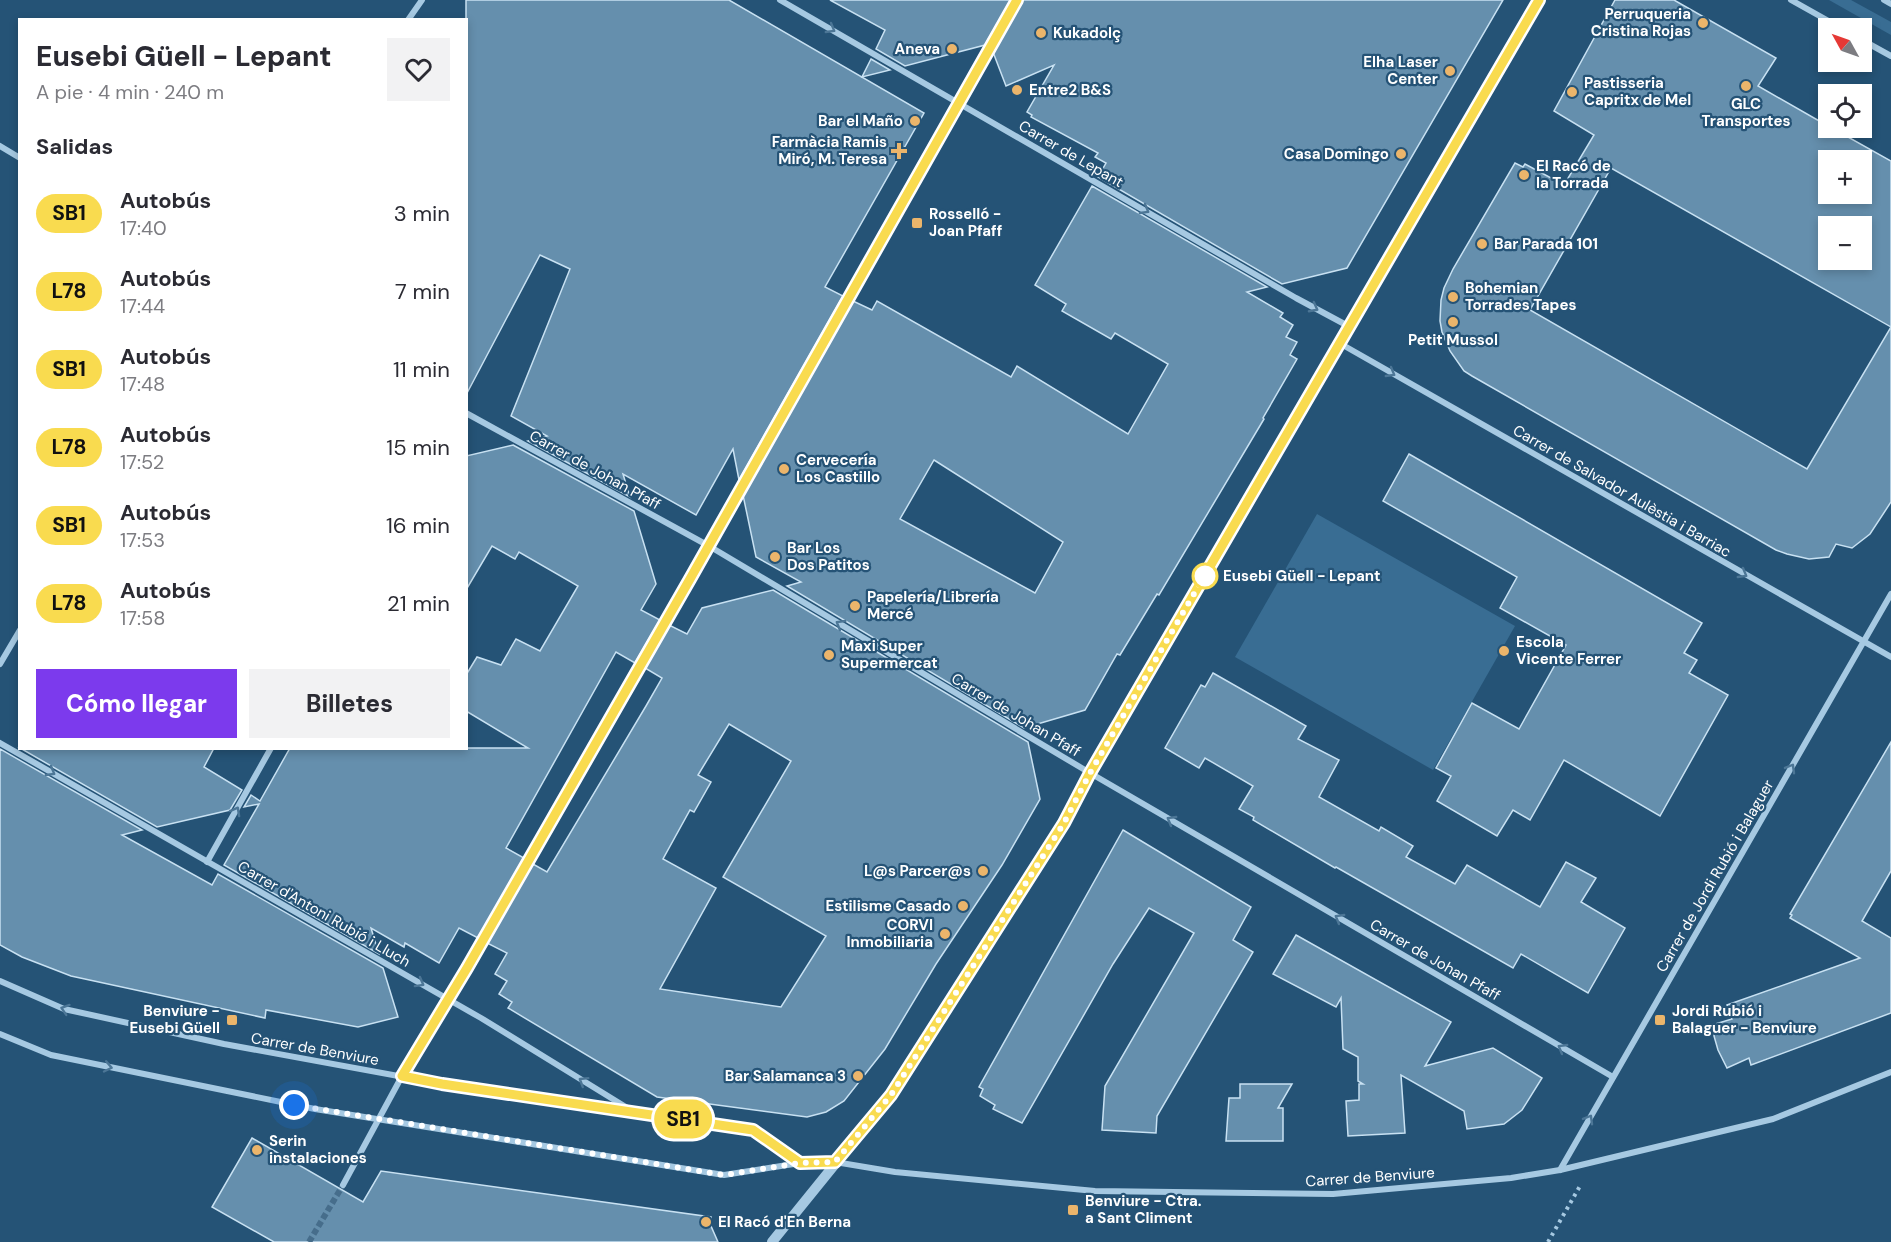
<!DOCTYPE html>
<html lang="es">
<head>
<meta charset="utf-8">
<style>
  :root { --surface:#fff; --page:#f2f2f3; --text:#2b2b33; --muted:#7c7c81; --accent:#7c3aed }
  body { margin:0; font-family:"DM Sans",sans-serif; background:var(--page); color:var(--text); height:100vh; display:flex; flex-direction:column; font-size:22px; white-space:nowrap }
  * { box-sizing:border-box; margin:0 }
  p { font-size:20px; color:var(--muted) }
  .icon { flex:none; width:33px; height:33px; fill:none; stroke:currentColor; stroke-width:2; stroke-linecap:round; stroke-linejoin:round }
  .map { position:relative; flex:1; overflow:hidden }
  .sheet { position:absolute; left:18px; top:18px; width:450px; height:732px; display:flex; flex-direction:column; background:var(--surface); border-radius:0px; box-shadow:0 3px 9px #0003 }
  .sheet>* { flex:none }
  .badge { padding:0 12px; border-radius:20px; font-size:21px; line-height:39px }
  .needle { width:39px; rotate:310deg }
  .fabs { position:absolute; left:1818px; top:18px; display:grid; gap:12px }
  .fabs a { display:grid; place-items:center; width:54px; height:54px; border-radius:0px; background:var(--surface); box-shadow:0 3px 9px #0003; font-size:30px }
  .you { position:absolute; width:30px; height:30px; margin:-15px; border:4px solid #fff; border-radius:50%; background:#1a73e8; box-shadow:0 0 0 9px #1a73e833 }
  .map>.badge { position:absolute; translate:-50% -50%; box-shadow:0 0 0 3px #fff }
  h2 { padding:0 18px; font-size:22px; line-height:54px }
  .round { display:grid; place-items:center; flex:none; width:63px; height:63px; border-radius:0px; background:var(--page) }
  .head { display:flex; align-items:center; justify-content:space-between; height:102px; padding:0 18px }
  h1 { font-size:28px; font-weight:800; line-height:45px }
  .button { display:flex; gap:12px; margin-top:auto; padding:12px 18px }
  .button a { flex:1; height:69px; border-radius:0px; background:var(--accent); color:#fff; font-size:24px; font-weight:800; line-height:69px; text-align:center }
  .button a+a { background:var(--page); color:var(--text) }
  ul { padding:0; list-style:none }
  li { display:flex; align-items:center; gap:18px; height:78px; padding:0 18px }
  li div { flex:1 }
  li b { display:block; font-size:22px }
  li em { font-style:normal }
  li .badge { min-width:66px; font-weight:700; text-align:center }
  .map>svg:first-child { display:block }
  .green { fill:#396d93 }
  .building { fill:#658fad; stroke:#c8e1f2; stroke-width:1.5; fill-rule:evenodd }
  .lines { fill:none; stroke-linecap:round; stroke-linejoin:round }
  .minor-tunnel { stroke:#466d8b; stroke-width:6; stroke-dasharray:6 3; stroke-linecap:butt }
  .path { stroke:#a6c9e2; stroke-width:4; stroke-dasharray:3 4.5; stroke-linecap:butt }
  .minor { stroke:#a6c9e2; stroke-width:6 }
  .tertiary { stroke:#a6c9e2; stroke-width:10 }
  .oneway { stroke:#4c7696 }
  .line-casing { stroke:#fff; stroke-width:14 }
  .line { stroke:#f9db4f; stroke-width:9 }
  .walk { stroke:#fff; stroke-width:6; stroke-dasharray:0 10.8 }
  .poi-dot { fill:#ebb56b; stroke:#255376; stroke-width:2 }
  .stop-dot { fill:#fff; stroke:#f9db4f; stroke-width:3 }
  .labels { text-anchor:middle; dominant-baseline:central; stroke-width:4.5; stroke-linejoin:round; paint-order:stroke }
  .poi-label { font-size:15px; font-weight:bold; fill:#fff; stroke:#255376; text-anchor:start }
  .street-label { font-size:15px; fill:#fff; stroke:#255376 }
  .stop-label { font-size:15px; font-weight:bold; fill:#fff; stroke:#255376; text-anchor:start }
</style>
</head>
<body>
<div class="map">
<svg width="1891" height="1242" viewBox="0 0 1891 1242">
  <rect width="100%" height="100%" fill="#255376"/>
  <!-- green -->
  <g class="green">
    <polygon points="1829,0 1851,0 1891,22 1891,35"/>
    <polygon points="1317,514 1515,626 1433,770 1235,657"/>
  </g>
  <!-- building -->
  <g class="building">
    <polygon points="466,0 729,0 924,113 825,287 843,296 739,480 733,449 696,515 623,474 630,497 528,441 547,436 511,416 570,269 540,255 466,395"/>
    <polygon points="830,0 1011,0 985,45 905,66 876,49 885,30"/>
    <polygon points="1022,0 1503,0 1347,268 1282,284 1098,177 1106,163 1095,157 1098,153 1031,117 1032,115 1027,112 1054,65 1006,86 993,52"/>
    <path d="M1615,0H1674L1776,58L1758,86L1828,126V128H1832L1891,161V327L1611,168L1530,310L1807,469L1891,327V502L1870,534L1852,548L1836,544L1829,557L1809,559L1787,554L1776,550L1472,376L1464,371L1450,351L1442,332L1440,321L1441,300L1444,288L1453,269L1515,163L1523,167L1525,164L1564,185L1594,135L1554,111ZM1828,160H1862V194H1828ZM1828,226H1862V260H1828Z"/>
    <polygon points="871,59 890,70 862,77"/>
    <path d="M1092,186L1267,287L1247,292L1283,313L1280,317L1293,325L1286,337L1297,342L1290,355L1297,359L1263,418L1264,419L1159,595L1157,594L1120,655L1117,654L1085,710L1024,728L787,586L801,582L756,557L743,495L853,301L872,310L877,301L1011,377L1017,366L1128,434L1168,364L1115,333L1111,339L1062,311L1066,304L1035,285ZM934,460L1063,542L1035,593L900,519Z"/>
    <polygon points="513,445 634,511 656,584 641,610 660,620 635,663 616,652 506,848 524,858 478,938 459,928 439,963 405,943 404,947 371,928 379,954 224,865 259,804 244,807 251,795 260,801 290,748 528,748 466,711 466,675 477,657 501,665 516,639 540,651 578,586 519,552 515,559 492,546 466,590 466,456"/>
    <polygon points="1409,454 1702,623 1684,653 1697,660 1689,673 1728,695 1660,816 1564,760 1530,820 1513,810 1497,836 1437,801 1451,776 1436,768 1472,703 1519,729 1566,645 1500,608 1517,577 1383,501"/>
    <path d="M773,590L1028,742L1040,799L1002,865L936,964L885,1049L844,1101L826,1112L807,1117L657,1097L508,1008L512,1002L499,994L507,981L495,974L507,953L487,943L533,864L547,872L646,706L662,678L645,668L669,625L687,634L702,608ZM729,724L791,761L723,877L826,936L781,1007L660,989L716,888L663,859L690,810L694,812L711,782L698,775Z"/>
    <polygon points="1213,673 1306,726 1298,739 1339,760 1319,797 1379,831 1381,827 1413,846 1406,857 1455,884 1467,865 1540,907 1566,862 1596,878 1581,902 1625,928 1588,993 1521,954 1513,968 1336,867 1335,868 1253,820 1254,817 1239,809 1253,786 1205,758 1199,768 1165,748 1201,685 1205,687"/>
    <polygon points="1891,742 1891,871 1862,921 1891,938 1891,1013 1751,1065 1749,1058 1727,1068 1718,1050 1714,1036 1715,1024 1732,1019 1727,1005 1860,958 1790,918 1792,915 1790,914"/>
    <polygon points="20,748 214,748 204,767 242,790 230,810 157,827"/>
    <polygon points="0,749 142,830 122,835 212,885 218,874 383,968 398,1017 358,1027 266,1010 265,1018 71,976 22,957 0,945"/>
    <polygon points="1123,830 1251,907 1233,940 1253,952 1157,1116 1156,1133 1102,1130 1105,1086 1194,933 1149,908 1113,964 1022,1123 993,1109 995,1105 980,1096 983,1089 979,1087"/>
    <polygon points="1296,935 1451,1022 1425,1066 1493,1048 1542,1078 1522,1110 1504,1124 1467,1129 1464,1111 1401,1075 1405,1133 1348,1136 1346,1101 1359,1100 1359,1084 1363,1084 1358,1081 1358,1057 1343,1049 1341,998 1336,1007 1273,974"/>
    <polygon points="1240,1084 1292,1084 1278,1108 1283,1108 1283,1141 1226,1141 1229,1098 1240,1098"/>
    <polygon points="252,1138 363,1202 381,1171 711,1217 711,1226 718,1242 274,1242 212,1207"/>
  </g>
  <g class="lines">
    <!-- minor-tunnel -->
    <polyline class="minor-tunnel" points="309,1242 343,1185"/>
    <!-- path -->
    <polyline class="path" points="1548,1242 1580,1186"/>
    <!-- minor -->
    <g class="minor">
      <polyline points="780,0 1296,298 1350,327"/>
      <polyline points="1791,0 1841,28"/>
      <polyline points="1884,0 1891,4"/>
      <polyline points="408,20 422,0"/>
      <polyline points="1862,40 1891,56"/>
      <polyline points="0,146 20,158"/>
      <polyline points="1341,344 1891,657"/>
      <polyline points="466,413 709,546 1090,773 1613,1077"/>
      <polyline points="0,664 20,630"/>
      <polyline points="0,743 481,1018 629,1109"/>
      <polyline points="207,862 271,748"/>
      <polyline points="0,981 64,1009 224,1044 442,1084 753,1130 800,1163"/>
      <polyline points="0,1034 51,1055 315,1109 724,1175 800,1163 835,1162 895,1172 1095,1191 1333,1194 1511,1178 1560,1170 1773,1119 1891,1072"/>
      <polyline points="1560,1170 1891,594"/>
      <polyline points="343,1185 402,1076 467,968 690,578 1017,0"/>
    </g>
    <!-- tertiary -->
    <polyline class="tertiary" points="772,1242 891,1095 1064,823 1090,773 1539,0"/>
  </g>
  <!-- one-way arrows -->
  <defs><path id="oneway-chevron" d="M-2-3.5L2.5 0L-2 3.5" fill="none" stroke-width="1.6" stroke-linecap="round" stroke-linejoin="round" transform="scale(1.5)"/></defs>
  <g class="oneway">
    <use href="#oneway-chevron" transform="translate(831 29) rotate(30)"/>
    <use href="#oneway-chevron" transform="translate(1145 210) rotate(30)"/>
    <use href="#oneway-chevron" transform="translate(1314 308) rotate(28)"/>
    <use href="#oneway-chevron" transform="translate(1391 373) rotate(30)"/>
    <use href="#oneway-chevron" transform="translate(1743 574) rotate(30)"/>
    <use href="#oneway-chevron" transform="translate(840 624) rotate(-149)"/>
    <use href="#oneway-chevron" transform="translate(1791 768) rotate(-60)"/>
    <use href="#oneway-chevron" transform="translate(51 772) rotate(30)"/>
    <use href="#oneway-chevron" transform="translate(236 811) rotate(-61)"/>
    <use href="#oneway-chevron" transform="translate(1171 820) rotate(-150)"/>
    <use href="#oneway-chevron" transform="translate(1339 918) rotate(-150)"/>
    <use href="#oneway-chevron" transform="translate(420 983) rotate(29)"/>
    <use href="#oneway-chevron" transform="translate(65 1009) rotate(-162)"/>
    <use href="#oneway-chevron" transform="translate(1562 1048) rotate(-150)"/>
    <use href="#oneway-chevron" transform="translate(108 1067) rotate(12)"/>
    <use href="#oneway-chevron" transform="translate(583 1081) rotate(-148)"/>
    <use href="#oneway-chevron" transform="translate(1589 1119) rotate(-60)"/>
  </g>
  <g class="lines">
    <defs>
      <polyline id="line" points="1017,0 690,579 467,968 402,1076 442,1084 753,1130 800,1163 835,1162 891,1095 1064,823 1090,773 1539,0"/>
    </defs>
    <!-- line casing -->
    <use href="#line" class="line-casing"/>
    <!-- line -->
    <use href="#line" class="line"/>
    <!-- walk -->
    <polyline class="walk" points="294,1105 724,1175 800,1163 835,1162 891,1095 1064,823 1090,773 1206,573 1205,576"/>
  </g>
  <!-- markers -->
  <g class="poi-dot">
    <circle cx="1703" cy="23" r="6"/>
    <circle cx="1041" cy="33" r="6"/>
    <circle cx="952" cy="49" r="6"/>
    <circle cx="1450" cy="71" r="6"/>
    <circle cx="1746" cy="86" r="6"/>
    <circle cx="1017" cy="90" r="6"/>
    <circle cx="1572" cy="92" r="6"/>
    <circle cx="915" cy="121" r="6"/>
    <path d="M896 142h6v6h6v6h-6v6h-6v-6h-6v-6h6z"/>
    <circle cx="1401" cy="154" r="6"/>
    <circle cx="1524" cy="175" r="6"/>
    <rect x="911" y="217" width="12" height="12" rx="3"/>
    <circle cx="1482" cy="244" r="6"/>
    <circle cx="1453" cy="297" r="6"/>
    <circle cx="1453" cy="322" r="6"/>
    <circle cx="784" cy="469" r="6"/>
    <circle cx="775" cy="557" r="6"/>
    <circle cx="855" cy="606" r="6"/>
    <circle cx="1504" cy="651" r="6"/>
    <circle cx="829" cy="655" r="6"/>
    <circle cx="983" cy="871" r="6"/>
    <circle cx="963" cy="906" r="6"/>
    <circle cx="945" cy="934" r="6"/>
    <rect x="226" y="1014" width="12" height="12" rx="3"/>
    <rect x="1654" y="1014" width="12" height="12" rx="3"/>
    <circle cx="858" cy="1076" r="6"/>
    <circle cx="257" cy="1150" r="6"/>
    <rect x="1067" y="1204" width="12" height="12" rx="3"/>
    <circle cx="706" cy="1222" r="6"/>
  </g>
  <circle class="stop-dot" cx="1205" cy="576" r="12"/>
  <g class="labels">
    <!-- poi labels -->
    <g class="poi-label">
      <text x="1691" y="14" text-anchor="end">Perruqueria<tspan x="1691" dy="17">Cristina Rojas</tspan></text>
      <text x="1053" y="33">Kukadolç</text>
      <text x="940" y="49" text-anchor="end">Aneva</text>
      <text x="1438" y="62" text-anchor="end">Elha Laser<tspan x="1438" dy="17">Center</tspan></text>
      <text x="1584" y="83">Pastisseria<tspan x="1584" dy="17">Capritx de Mel</tspan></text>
      <text x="1029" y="90">Entre2 B&amp;S</text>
      <text x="1746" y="104" text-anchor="middle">GLC<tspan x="1746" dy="17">Transportes</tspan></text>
      <text x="903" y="121" text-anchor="end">Bar el Maño</text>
      <text x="887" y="142" text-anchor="end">Farmàcia Ramis<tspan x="887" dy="17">Miró, M. Teresa</tspan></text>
      <text x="1389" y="154" text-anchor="end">Casa Domingo</text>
      <text x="1536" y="166">El Racó de<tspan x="1536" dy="17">la Torrada</tspan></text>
      <text x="929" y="214">Rosselló -<tspan x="929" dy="17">Joan Pfaff</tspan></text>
      <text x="1494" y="244">Bar Parada 101</text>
      <text x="1465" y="288">Bohemian<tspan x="1465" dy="17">Torrades Tapes</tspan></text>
      <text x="1453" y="340" text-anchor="middle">Petit Mussol</text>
      <text x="796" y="460">Cervecería<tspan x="796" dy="17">Los Castillo</tspan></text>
      <text x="787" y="548">Bar Los<tspan x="787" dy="17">Dos Patitos</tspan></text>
      <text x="867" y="597">Papelería/Librería<tspan x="867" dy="17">Mercé</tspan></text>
      <text x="1516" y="642">Escola<tspan x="1516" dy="17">Vicente Ferrer</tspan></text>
      <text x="841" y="646">Maxi Super<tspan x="841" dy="17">Supermercat</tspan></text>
      <text x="971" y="871" text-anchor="end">L@s Parcer@s</text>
      <text x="951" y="906" text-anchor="end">Estilisme Casado</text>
      <text x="933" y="925" text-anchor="end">CORVI<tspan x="933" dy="17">Inmobiliaria</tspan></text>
      <text x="220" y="1011" text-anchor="end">Benviure -<tspan x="220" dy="17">Eusebi Güell</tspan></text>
      <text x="1672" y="1011">Jordi Rubió i<tspan x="1672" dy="17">Balaguer - Benviure</tspan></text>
      <text x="846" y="1076" text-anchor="end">Bar Salamanca 3</text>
      <text x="269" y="1141">Serin<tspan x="269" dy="17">instalaciones</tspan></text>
      <text x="1085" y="1201">Benviure - Ctra.<tspan x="1085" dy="17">a Sant Climent</tspan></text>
      <text x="718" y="1222">El Racó d'En Berna</text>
    </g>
    <!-- street labels -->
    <g class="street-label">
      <text transform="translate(1071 154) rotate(30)">Carrer de Lepant</text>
      <text transform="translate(595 470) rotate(29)">Carrer de Johan Pfaff</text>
      <text transform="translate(1622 491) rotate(30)">Carrer de Salvador Aulèstia i Barriac</text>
      <text transform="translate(1016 715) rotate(31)">Carrer de Johan Pfaff</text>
      <text transform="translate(1715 876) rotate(-60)">Carrer de Jordi Rubió i Balaguer</text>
      <text transform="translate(324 914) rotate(30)">Carrer d'Antoni Rubió i Lluch</text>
      <text transform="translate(1435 960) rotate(30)">Carrer de Johan Pfaff</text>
      <text transform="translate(315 1049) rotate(10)">Carrer de Benviure</text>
      <text transform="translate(1370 1177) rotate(-4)">Carrer de Benviure</text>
    </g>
    <!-- stop labels -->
    <g class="stop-label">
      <text x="1223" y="576">Eusebi Güell - Lepant</text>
    </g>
  </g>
</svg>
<div class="fabs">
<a><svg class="needle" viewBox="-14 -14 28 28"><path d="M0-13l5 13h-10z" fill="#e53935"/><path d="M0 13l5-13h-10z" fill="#7c7c81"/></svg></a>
<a><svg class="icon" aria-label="locate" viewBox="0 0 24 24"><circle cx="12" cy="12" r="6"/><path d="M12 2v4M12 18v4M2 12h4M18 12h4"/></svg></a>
<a>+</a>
<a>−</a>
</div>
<div class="you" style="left:294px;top:1105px"></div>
<b class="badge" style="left:683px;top:1119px;background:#f9db4f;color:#111">SB1</b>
<section class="sheet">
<div class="head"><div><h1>Eusebi Güell - Lepant</h1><p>A pie · 4 min · 240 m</p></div><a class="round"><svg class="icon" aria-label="heart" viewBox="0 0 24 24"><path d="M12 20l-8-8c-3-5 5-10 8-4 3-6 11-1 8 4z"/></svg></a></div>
<h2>Salidas</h2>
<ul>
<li><span class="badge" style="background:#f9db4f;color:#111">SB1</span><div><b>Autobús</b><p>17:40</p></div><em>3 min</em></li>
<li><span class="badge" style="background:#f9db4f;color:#111">L78</span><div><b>Autobús</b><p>17:44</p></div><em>7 min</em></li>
<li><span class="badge" style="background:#f9db4f;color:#111">SB1</span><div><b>Autobús</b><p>17:48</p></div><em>11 min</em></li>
<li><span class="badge" style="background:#f9db4f;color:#111">L78</span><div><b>Autobús</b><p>17:52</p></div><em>15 min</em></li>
<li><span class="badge" style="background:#f9db4f;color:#111">SB1</span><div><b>Autobús</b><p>17:53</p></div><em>16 min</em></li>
<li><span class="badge" style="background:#f9db4f;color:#111">L78</span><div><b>Autobús</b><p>17:58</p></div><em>21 min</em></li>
</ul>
<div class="button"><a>Cómo llegar</a><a>Billetes</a></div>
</section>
</div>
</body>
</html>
